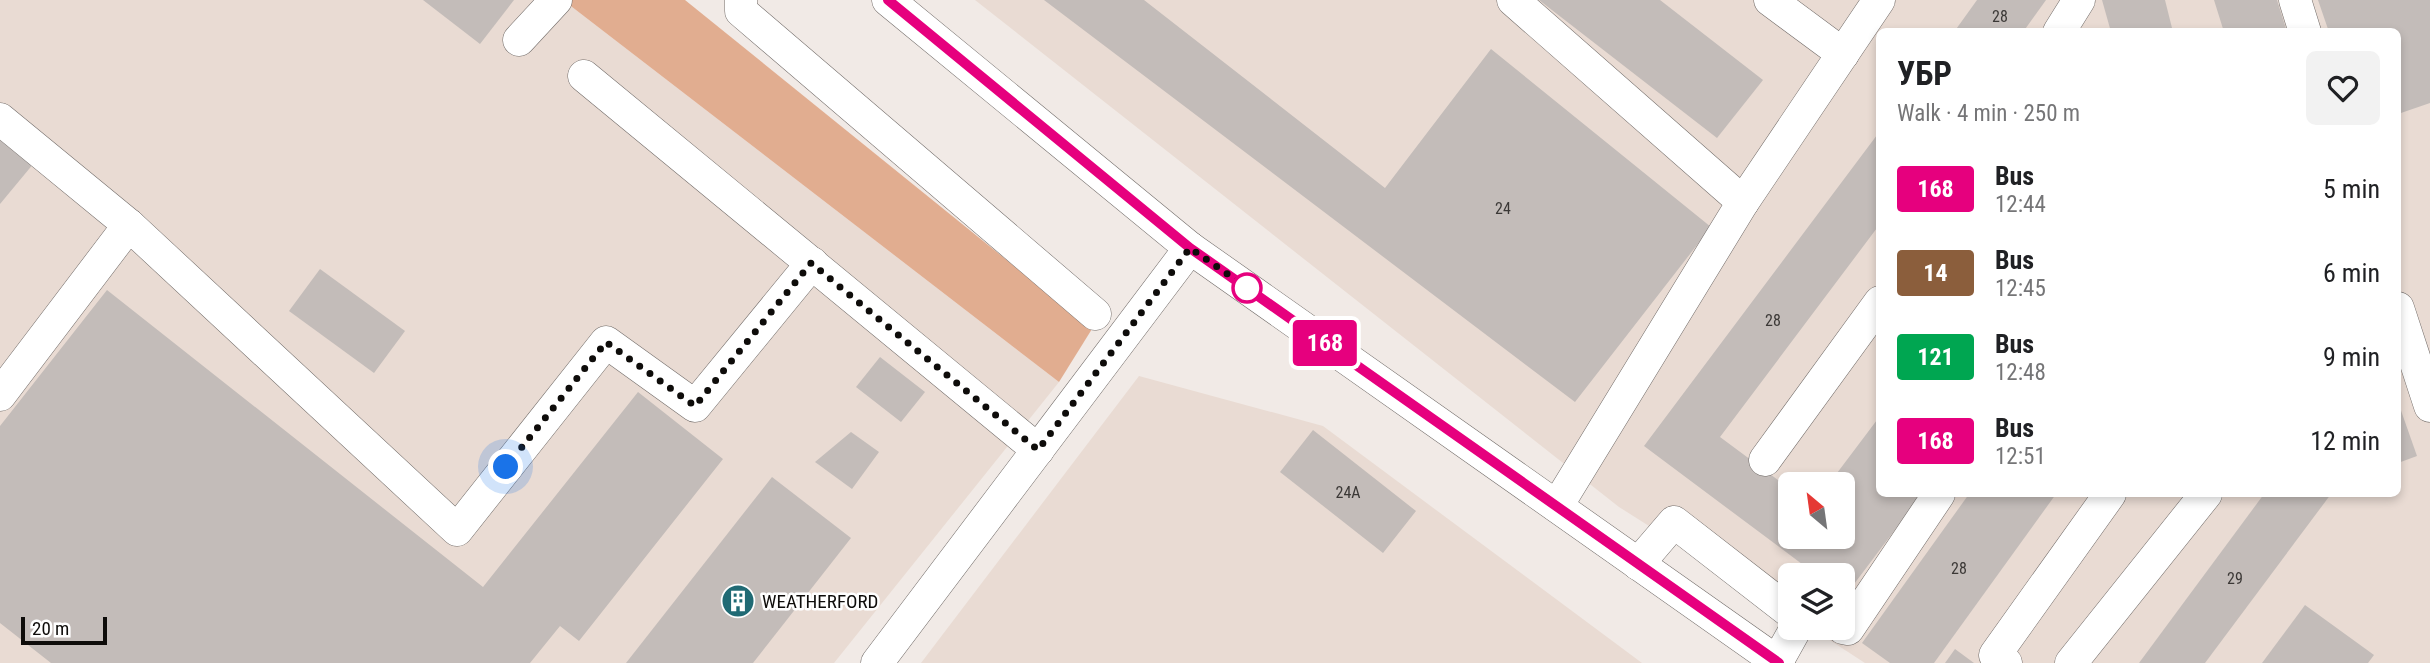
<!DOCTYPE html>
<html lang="en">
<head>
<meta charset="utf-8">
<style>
  :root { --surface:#fff; --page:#f2f2f2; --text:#202124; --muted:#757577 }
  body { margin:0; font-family:"Roboto Condensed",sans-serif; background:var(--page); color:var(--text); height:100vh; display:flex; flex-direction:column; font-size:26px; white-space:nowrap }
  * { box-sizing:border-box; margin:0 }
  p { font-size:23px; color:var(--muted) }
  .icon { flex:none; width:38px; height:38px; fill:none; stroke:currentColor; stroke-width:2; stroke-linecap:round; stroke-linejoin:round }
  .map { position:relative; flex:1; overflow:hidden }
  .side { position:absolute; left:1876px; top:28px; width:525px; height:469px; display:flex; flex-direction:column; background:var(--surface); border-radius:10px; box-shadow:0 4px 10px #0003 }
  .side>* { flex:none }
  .badge { padding:0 14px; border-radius:5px; font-size:24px; line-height:46px }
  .needle { width:46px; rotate:331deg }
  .buttons { position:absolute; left:1778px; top:472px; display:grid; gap:14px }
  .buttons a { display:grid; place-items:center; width:77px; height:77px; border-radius:10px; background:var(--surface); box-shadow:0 4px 10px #0003; font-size:35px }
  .scale { position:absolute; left:21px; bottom:18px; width:86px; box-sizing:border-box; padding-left:7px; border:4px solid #0e0c0a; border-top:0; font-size:19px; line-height:24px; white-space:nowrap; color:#0e0c0a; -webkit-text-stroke:5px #fff; paint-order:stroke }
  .you { position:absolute; width:35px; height:35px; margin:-18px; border:5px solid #fff; border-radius:50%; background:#1a73e8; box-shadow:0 0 0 10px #1a73e833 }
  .map>.badge { position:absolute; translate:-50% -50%; box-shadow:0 0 0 4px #fff }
  .round { display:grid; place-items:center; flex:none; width:74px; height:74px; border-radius:10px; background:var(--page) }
  .overview { display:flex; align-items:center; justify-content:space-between; height:119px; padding:0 21px }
  h1 { font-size:33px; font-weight:700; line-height:52px }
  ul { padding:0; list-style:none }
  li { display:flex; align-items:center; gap:21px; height:84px; padding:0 21px }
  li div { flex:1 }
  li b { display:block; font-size:26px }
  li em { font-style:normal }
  li .badge { min-width:77px; font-weight:700; text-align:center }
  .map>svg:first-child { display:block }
  .built { fill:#e9dbd3; fill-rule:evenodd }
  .green { fill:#e1ad90 }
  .building { fill:#c3bcb9 }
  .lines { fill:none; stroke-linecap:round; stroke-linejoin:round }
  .minor-casing { stroke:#726c69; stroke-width:33 }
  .minor { stroke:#fff; stroke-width:32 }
  .line-casing { stroke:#fff; stroke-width:16 }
  .line { stroke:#e6007e; stroke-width:10 }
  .walk { stroke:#0e0c0a; stroke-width:7; stroke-dasharray:0 12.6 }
  .stop-dot { fill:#fff; stroke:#e6007e; stroke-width:3.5 }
  .labels { text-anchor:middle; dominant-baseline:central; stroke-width:5; stroke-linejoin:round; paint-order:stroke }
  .number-label { font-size:16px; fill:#3b3836 }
  .poi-label { font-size:19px; fill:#0e0c0a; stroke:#fff; text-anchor:start }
</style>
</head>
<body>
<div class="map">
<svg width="2430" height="663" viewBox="0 0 2430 663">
  <rect width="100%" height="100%" fill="#f1eae6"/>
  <!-- built -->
  <g class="built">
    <polygon points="0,0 563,0 1059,382 834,663 0,663"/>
    <path d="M975,0H2430V663H1865L1811,628H1843V576H1790V615L1619,507ZM1880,32H2398V494H1880ZM1790,485H1843V537H1790Z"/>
    <polygon points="1139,376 1323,426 1642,663 921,663"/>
  </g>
  <!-- green -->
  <polygon class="green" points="563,0 685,0 1092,329 1059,382"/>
  <!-- building -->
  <g class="building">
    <polygon points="423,0 514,0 480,44"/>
    <polygon points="1044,0 1144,0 1385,188 1491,49 1711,227 1575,402"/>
    <polygon points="1539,0 1660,0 1763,80 1717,138"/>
    <polygon points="1977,0 2046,0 2023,32 1954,32"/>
    <polygon points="2102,0 2165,0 2173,32 2111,32"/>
    <polygon points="2214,0 2277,0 2287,32 2224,32"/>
    <polygon points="2318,0 2430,0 2430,103 2398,114 2398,32 2329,32"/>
    <polygon points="1880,131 1880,224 1720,437 1790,489 1790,537 1843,537 1843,485 1828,485 1880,416 1880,494 1922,494 1845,596 1843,576 1818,576 1644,446"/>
    <polygon points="0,136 34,163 0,204"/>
    <polygon points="320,269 405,331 374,373 289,311"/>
    <polygon points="107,290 483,587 638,392 723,459 579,641 560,626 530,663 51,663 0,623 0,426"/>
    <polygon points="880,357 925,392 901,422 856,387"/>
    <polygon points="2398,402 2417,456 2398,463"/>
    <polygon points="1313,430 1416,511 1383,553 1280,472"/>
    <polygon points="851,432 879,452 852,489 815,462"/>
    <polygon points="772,477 851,538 753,663 626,663"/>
    <polygon points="1969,494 2056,494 1934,663 1890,663 1862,643"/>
    <polygon points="2264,494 2331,494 2205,663 2139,663"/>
    <polygon points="2305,605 2374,655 2368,663 2262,663"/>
    <polygon points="1955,649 1974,663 1945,663"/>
  </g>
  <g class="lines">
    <defs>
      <g id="minor">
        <polyline points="741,0 741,11 1095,314"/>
        <polyline points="888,0 1190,248 1779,663"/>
        <polyline points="1513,0 1743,202 1557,506"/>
        <polyline points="1770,0 1843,54"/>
        <polyline points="2295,0 2305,32"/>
        <polyline points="2059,32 2079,0"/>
        <polyline points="519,40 556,0"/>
        <polyline points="584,76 1038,450"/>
        <polyline points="0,119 129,225"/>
        <polyline points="1743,202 1879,0"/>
        <polyline points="2398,308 2430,406"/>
        <polyline points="0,395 129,225 457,530 606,342 695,406 812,263"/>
        <polyline points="1765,460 1880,302"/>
        <polyline points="1638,564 1674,522 1790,612"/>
        <polyline points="1843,628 1848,629 1939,494"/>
        <polyline points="1777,662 1796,628"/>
        <polyline points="877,663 1190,248"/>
        <polyline points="2006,663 1995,655 2110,494"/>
        <polyline points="2071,663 2206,494"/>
      </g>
    </defs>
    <!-- minor casing -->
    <use href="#minor" class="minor-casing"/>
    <!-- minor -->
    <use href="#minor" class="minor"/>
  </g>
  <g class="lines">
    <defs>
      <polyline id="line" points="888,0 1190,248 1779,663"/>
    </defs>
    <!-- line casing -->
    <use href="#line" class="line-casing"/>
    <!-- line -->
    <use href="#line" class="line"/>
    <!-- walk -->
    <polyline class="walk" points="506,467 606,342 695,406 811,263 1038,450 1190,248 1255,293 1247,288"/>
  </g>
  <!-- icons -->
  <defs>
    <symbol id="building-disc" viewBox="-11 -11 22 22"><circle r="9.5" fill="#206a74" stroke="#fff"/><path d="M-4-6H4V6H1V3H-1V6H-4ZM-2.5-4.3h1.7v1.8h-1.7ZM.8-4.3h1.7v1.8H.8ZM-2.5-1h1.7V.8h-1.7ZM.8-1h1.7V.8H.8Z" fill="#fff"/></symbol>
  </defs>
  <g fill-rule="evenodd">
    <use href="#building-disc" x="719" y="582" width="38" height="38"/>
  </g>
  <!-- markers -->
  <circle class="stop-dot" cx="1247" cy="288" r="14"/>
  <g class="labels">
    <!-- number labels -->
    <g class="number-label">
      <text x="2000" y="16">28</text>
      <text x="1503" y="208">24</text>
      <text x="1773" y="320">28</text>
      <text x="1348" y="492">24А</text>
      <text x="1959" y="568">28</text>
      <text x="2235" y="578">29</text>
    </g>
    <!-- poi labels -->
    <g class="poi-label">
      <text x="762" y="601">WEATHERFORD</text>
    </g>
  </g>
</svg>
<div class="buttons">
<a><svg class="needle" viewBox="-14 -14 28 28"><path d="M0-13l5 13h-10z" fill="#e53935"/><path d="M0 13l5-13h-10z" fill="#757577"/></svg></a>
<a><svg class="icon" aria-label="layers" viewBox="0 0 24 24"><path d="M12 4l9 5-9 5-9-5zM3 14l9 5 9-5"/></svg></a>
</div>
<div class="scale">20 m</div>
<div class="you" style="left:506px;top:467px"></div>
<b class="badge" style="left:1325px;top:343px;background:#e6007e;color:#fff">168</b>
<section class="side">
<div class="overview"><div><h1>УБР</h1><p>Walk · 4 min · 250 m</p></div><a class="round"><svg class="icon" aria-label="heart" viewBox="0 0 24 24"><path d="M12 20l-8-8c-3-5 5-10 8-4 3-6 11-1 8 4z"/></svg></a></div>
<ul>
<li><span class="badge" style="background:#e6007e;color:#fff">168</span><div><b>Bus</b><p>12:44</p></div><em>5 min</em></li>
<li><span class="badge" style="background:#8b5e3c;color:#fff">14</span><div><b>Bus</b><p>12:45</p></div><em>6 min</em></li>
<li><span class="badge" style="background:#00a651;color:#fff">121</span><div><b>Bus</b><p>12:48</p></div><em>9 min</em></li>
<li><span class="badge" style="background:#e6007e;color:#fff">168</span><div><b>Bus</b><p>12:51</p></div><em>12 min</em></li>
</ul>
</section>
</div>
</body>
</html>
